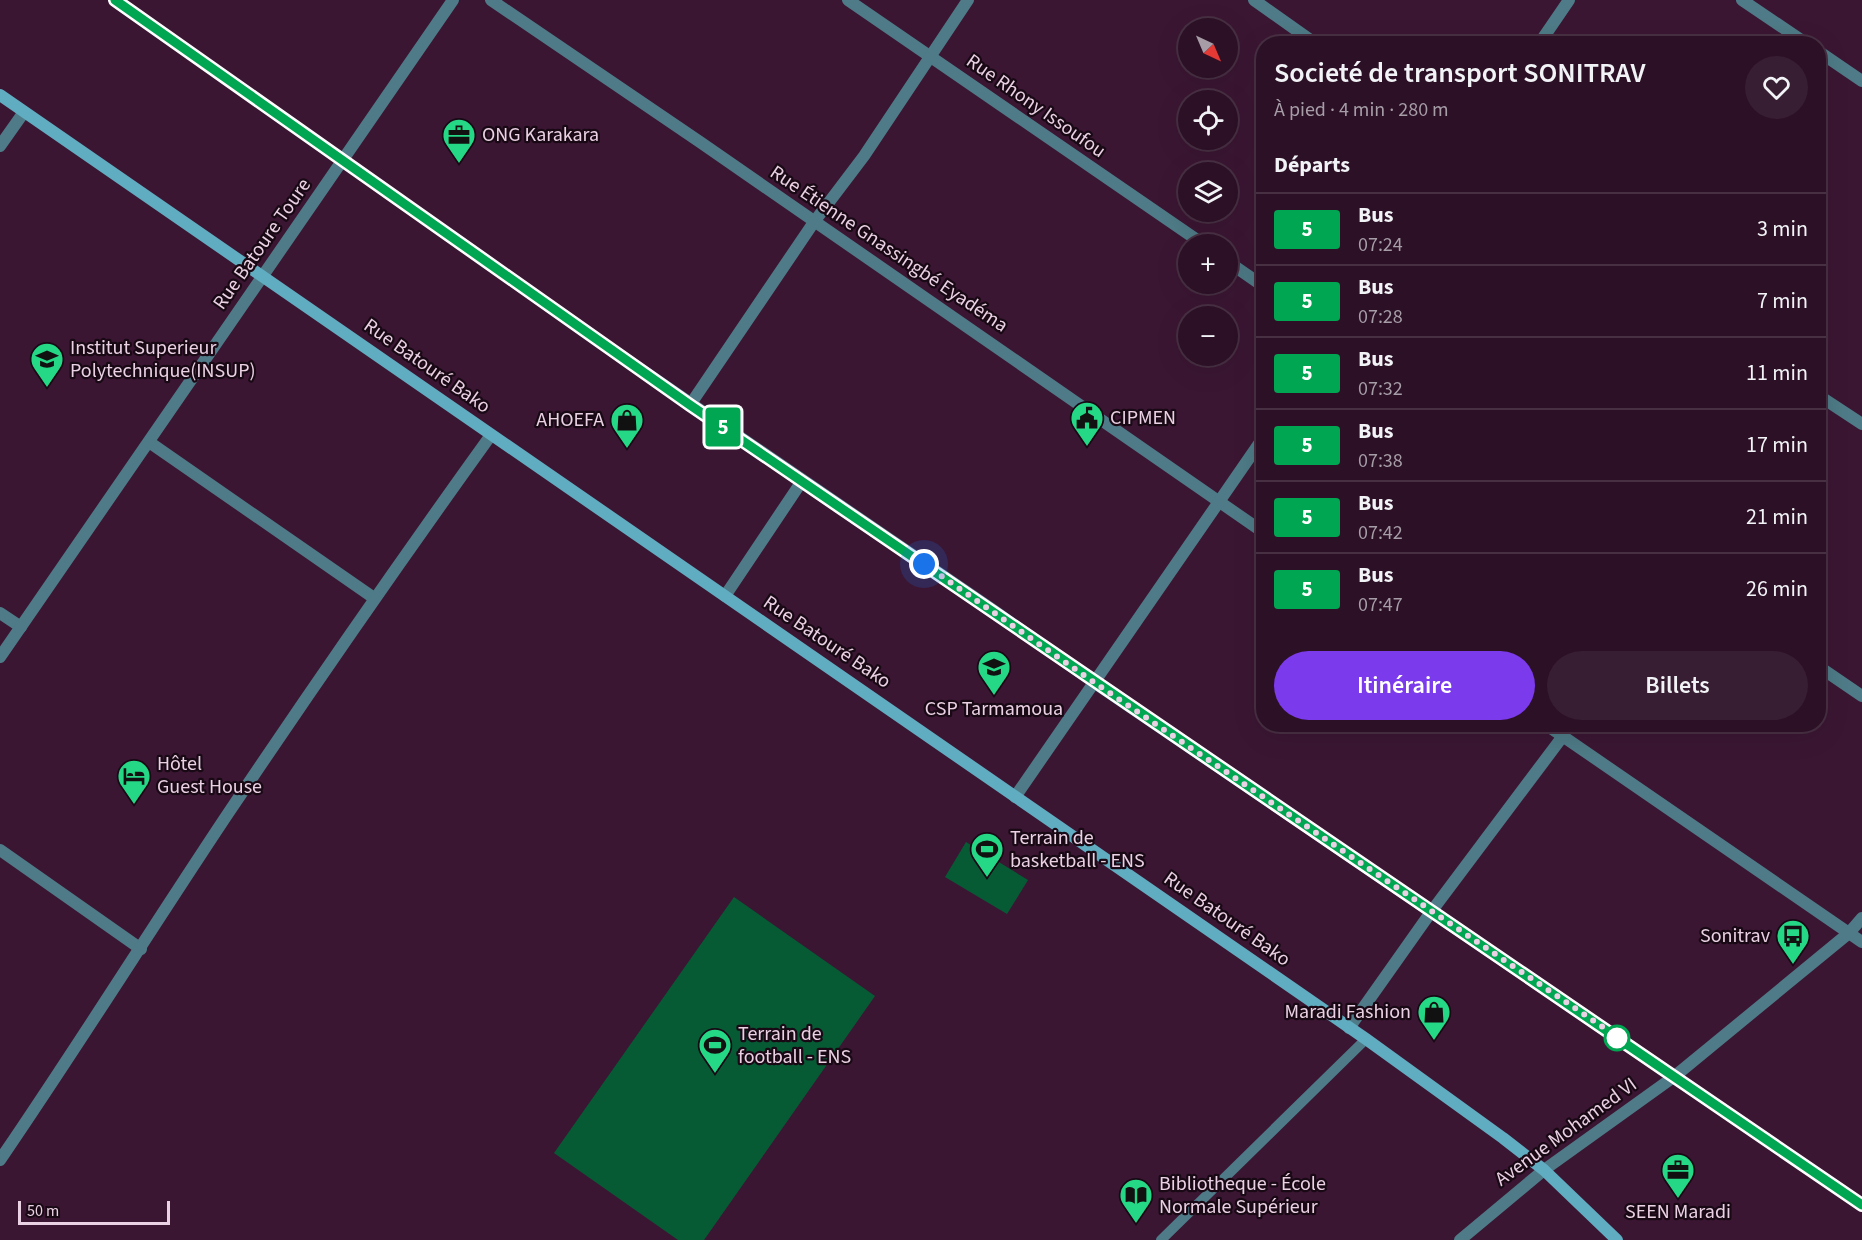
<!DOCTYPE html>
<html lang="fr">
<head>
<meta charset="utf-8">
<style>
  :root { --surface:#2c1026; --page:#381e32; --text:#f1f3f6; --muted:#a69da7; --line:#483043; --accent:#7c3aed }
  body { margin:0; font-family:"Source Sans 3",sans-serif; background:var(--page); color:var(--text); height:100vh; display:flex; flex-direction:column; font-size:22px; white-space:nowrap }
  * { box-sizing:border-box; margin:0 }
  p { font-size:20px; color:var(--muted) }
  .icon { flex:none; width:33px; height:33px; fill:none; stroke:currentColor; stroke-width:2; stroke-linecap:round; stroke-linejoin:round }
  .map { position:relative; flex:1; overflow:hidden }
  .sheet { position:absolute; left:1256px; top:36px; width:570px; height:696px; display:flex; flex-direction:column; background:var(--surface); border-radius:24px; box-shadow:0 6px 24px #0002,0 0 0 2px var(--line) }
  .sheet>* { flex:none }
  .badge { padding:0 12px; border-radius:4px; font-size:21px; line-height:39px }
  .needle { width:39px; rotate:136deg }
  .fabs { position:absolute; left:1178px; top:18px; display:grid; gap:12px }
  .fabs a { display:grid; place-items:center; width:60px; height:60px; border-radius:50%; background:var(--surface); box-shadow:0 6px 24px #0002,0 0 0 2px var(--line); font-size:30px }
  .scale { position:absolute; left:18px; bottom:15px; width:152px; box-sizing:border-box; padding-left:6px; border:3px solid #ead1e3; border-top:0; font-size:16px; line-height:21px; white-space:nowrap; color:#ead1e3; -webkit-text-stroke:4px #180915; paint-order:stroke }
  .you { position:absolute; width:30px; height:30px; margin:-15px; border:4px solid #fff; border-radius:50%; background:#1a73e8; box-shadow:0 0 0 9px #1a73e833 }
  .map>.badge { position:absolute; translate:-50% -50%; box-shadow:0 0 0 3px #fff }
  h2 { padding:0 18px; font-size:22px; line-height:54px }
  .round { display:grid; place-items:center; flex:none; width:63px; height:63px; border-radius:32px; background:var(--page) }
  .overview { display:flex; align-items:center; justify-content:space-between; height:102px; padding:0 18px }
  h1 { font-size:28px; font-weight:600; line-height:45px }
  .cta { display:flex; gap:12px; margin-top:auto; padding:12px 18px }
  .cta a { flex:1; height:69px; border-radius:36px; background:var(--accent); color:#fff; font-size:24px; font-weight:600; line-height:69px; text-align:center }
  .cta a+a { background:var(--page); color:var(--text) }
  ul { padding:0; list-style:none }
  li { display:flex; align-items:center; gap:18px; height:72px; padding:0 18px; border-top:2px solid var(--line) }
  li div { flex:1 }
  li b { display:block; font-size:22px }
  li em { font-style:normal }
  li .badge { min-width:66px; font-weight:700; text-align:center }
  .map>svg:first-child { display:block }
  .green { fill:#065b35 }
  .lines { fill:none; stroke-linecap:round; stroke-linejoin:round }
  .service { stroke:#4e7b87; stroke-width:10 }
  .minor { stroke:#4e7b87; stroke-width:12 }
  .tertiary { stroke:#4e7b87; stroke-width:12 }
  .secondary { stroke:#60acc0; stroke-width:12 }
  .line-casing { stroke:#fff; stroke-width:14 }
  .line { stroke:#00a651; stroke-width:9 }
  .walk { stroke:#ead1e3; stroke-width:6; stroke-dasharray:0 10.8 }
  .stop-dot { fill:#fff; stroke:#00a651; stroke-width:3 }
  .labels { text-anchor:middle; dominant-baseline:central; stroke-width:4.5; stroke-linejoin:round; paint-order:stroke }
  .street-label { font-size:20px; fill:#ead1e3; stroke:#180915 }
  .poi-label { font-size:20px; fill:#ead1e3; stroke:#180915; text-anchor:start }
</style>
</head>
<body>
<div class="map">
<svg width="1862" height="1240" viewBox="0 0 1862 1240">
  <rect width="100%" height="100%" fill="#3b1633"/>
  <!-- green -->
  <g class="green">
    <polygon points="966,842 1028,880 1007,914 945,877"/>
    <polygon points="734,897 875,996 704,1240 678,1240 554,1153"/>
  </g>
  <g class="lines">
    <!-- service -->
    <polyline class="service" points="1161,1240 1366,1039"/>
    <!-- minor -->
    <g class="minor">
      <polyline points="115,0 576,325 993,610 1095,683 1862,1205"/>
      <polyline points="491,0 700,142 1263,532"/>
      <polyline points="848,0 1203,244"/>
      <polyline points="1254,0 1316,44"/>
      <polyline points="1742,0 1807,44"/>
      <polyline points="1539,44 1569,0"/>
      <polyline points="1818,51 1862,81"/>
      <polyline points="0,146 24,112"/>
      <polyline points="1227,261 1263,286"/>
      <polyline points="1818,395 1862,424"/>
      <polyline points="690,405 814,222 864,156 968,0"/>
      <polyline points="149,442 374,598"/>
      <polyline points="725,596 802,481"/>
      <polyline points="0,613 21,627"/>
      <polyline points="0,657 453,0"/>
      <polyline points="1818,666 1862,696"/>
      <polyline points="1545,724 1862,942"/>
      <polyline points="1015,797 1263,438"/>
      <polyline points="0,850 141,949"/>
      <polyline points="1349,1028 1431,912 1563,736"/>
      <path d="M0,1160C78,1046 151,929 227,815C313,687 401,560 491,435"/>
    </g>
    <!-- tertiary -->
    <polyline class="tertiary" points="1460,1240 1544,1170 1675,1076 1849,933 1862,918"/>
    <!-- secondary -->
    <polyline class="secondary" points="0,95 1366,1039 1503,1138 1544,1170 1617,1240"/>
  </g>
  <g class="lines">
    <defs>
      <polyline id="line" points="115,0 690,405 1862,1205"/>
    </defs>
    <!-- line casing -->
    <use href="#line" class="line-casing"/>
    <!-- line -->
    <use href="#line" class="line"/>
    <!-- walk -->
    <polyline class="walk" points="924,564 1095,683 1619,1038 1617,1038"/>
  </g>
  <!-- icons -->
  <defs>
    <symbol id="office-pin" viewBox="-11 -11 22 30"><path d="M0 17L-7.5 6A9.5 9.5 0 1 1 7.5 6Z" fill="#25d886" stroke="#180915"/><path d="M-6-3h4V-5.5h4V-3h4V5H-6ZM-1-4.5V-3h2v-1.5ZM-6 0V1H6V0Z" fill="#111"/></symbol>
    <symbol id="university-pin" viewBox="-11 -11 22 30"><path d="M0 17L-7.5 6A9.5 9.5 0 1 1 7.5 6Z" fill="#25d886" stroke="#180915"/><path d="M0-5L7-2L0 1L-7-2ZM-4 1L0 2.5L4 1V4Q0 6-4 4Z" fill="#111"/></symbol>
    <symbol id="civic-pin" viewBox="-11 -11 22 30"><path d="M0 17L-7.5 6A9.5 9.5 0 1 1 7.5 6Z" fill="#25d886" stroke="#180915"/><path d="M-.6-6.5H3V-4.5H.6V-3L4-1V1h2V6H-6V1h2V-1L-.6-3ZM-1.2 2.5V6h2.4V2.5Z" fill="#111"/></symbol>
    <symbol id="shop-pin" viewBox="-11 -11 22 30"><path d="M0 17L-7.5 6A9.5 9.5 0 1 1 7.5 6Z" fill="#25d886" stroke="#180915"/><path d="M-5-2.5h2.3a2.7 3.5 0 0 1 5.4 0H5L5.5 6h-11ZM-1.5-2.5h3a1.5 2.3 0 0 0-3 0Z" fill="#111"/></symbol>
    <symbol id="school-pin" viewBox="-11 -11 22 30"><path d="M0 17L-7.5 6A9.5 9.5 0 1 1 7.5 6Z" fill="#25d886" stroke="#180915"/><path d="M0-5L7-2L0 1L-7-2ZM-4 1L0 2.5L4 1V4Q0 6-4 4Z" fill="#111"/></symbol>
    <symbol id="hotel-pin" viewBox="-11 -11 22 30"><path d="M0 17L-7.5 6A9.5 9.5 0 1 1 7.5 6Z" fill="#25d886" stroke="#180915"/><path d="M-6-4.5h1.5V1H6V5H4.5V3h-9V5H-6ZM-4 0a1.8 1.8 0 1 1 3.6 0ZM.5 0V-2.5h3Q6-2.5 6 0Z" fill="#111"/></symbol>
    <symbol id="stadium-pin" viewBox="-11 -11 22 30"><path d="M0 17L-7.5 6A9.5 9.5 0 1 1 7.5 6Z" fill="#25d886" stroke="#180915"/><path d="M0-5a6.5 5 0 1 0 0 10a6.5 5 0 1 0 0-10ZM-3.5-1.8h7v3.6h-7Z" fill="#111"/></symbol>
    <symbol id="bus-pin" viewBox="-11 -11 22 30"><path d="M0 17L-7.5 6A9.5 9.5 0 1 1 7.5 6Z" fill="#25d886" stroke="#180915"/><path d="M-5-6H5V4H4V6H2V4H-2V6H-4V4H-5ZM-3.5-4V0h7V-4ZM-3.5 1.2v1.5H-2V1.2ZM2 1.2v1.5H3.5V1.2Z" fill="#111"/></symbol>
    <symbol id="library-pin" viewBox="-11 -11 22 30"><path d="M0 17L-7.5 6A9.5 9.5 0 1 1 7.5 6Z" fill="#25d886" stroke="#180915"/><path d="M-6-4Q-3-5.5-.7-3.5V5Q-3 3-6 4ZM6-4Q3-5.5 .7-3.5V5Q3 3 6 4Z" fill="#111"/></symbol>
  </defs>
  <g fill-rule="evenodd">
    <use href="#office-pin" x="440" y="116" width="38" height="52"/>
    <use href="#university-pin" x="28" y="340" width="38" height="52"/>
    <use href="#civic-pin" x="1068" y="399" width="38" height="52"/>
    <use href="#shop-pin" x="608" y="401" width="38" height="52"/>
    <use href="#school-pin" x="975" y="648" width="38" height="52"/>
    <use href="#hotel-pin" x="115" y="757" width="38" height="52"/>
    <use href="#stadium-pin" x="968" y="830" width="38" height="52"/>
    <use href="#bus-pin" x="1774" y="917" width="38" height="52"/>
    <use href="#shop-pin" x="1415" y="993" width="38" height="52"/>
    <use href="#stadium-pin" x="696" y="1026" width="38" height="52"/>
    <use href="#office-pin" x="1659" y="1151" width="38" height="52"/>
    <use href="#library-pin" x="1117" y="1176" width="38" height="52"/>
  </g>
  <!-- markers -->
  <circle class="stop-dot" cx="1617" cy="1038" r="12"/>
  <g class="labels">
    <!-- street labels -->
    <g class="street-label">
      <text transform="translate(1036 106) rotate(35)">Rue Rhony Issoufou</text>
      <text transform="translate(262 244) rotate(-55)">Rue Batoure Toure</text>
      <text transform="translate(889 249) rotate(34)">Rue Étienne Gnassingbé Eyadéma</text>
      <text transform="translate(427 366) rotate(35)">Rue Batouré Bako</text>
      <text transform="translate(827 642) rotate(34)">Rue Batouré Bako</text>
      <text transform="translate(1227 919) rotate(35)">Rue Batouré Bako</text>
      <text transform="translate(1566 1132) rotate(-36)">Avenue Mohamed VI</text>
    </g>
    <!-- poi labels -->
    <g class="poi-label">
      <text x="482" y="135">ONG Karakara</text>
      <text x="70" y="348">Institut Superieur<tspan x="70" dy="23">Polytechnique(INSUP)</tspan></text>
      <text x="1110" y="418">CIPMEN</text>
      <text x="604" y="420" text-anchor="end">AHOEFA</text>
      <text x="994" y="709" text-anchor="middle">CSP Tarmamoua</text>
      <text x="157" y="764">Hôtel<tspan x="157" dy="23">Guest House</tspan></text>
      <text x="1010" y="838">Terrain de<tspan x="1010" dy="23">basketball - ENS</tspan></text>
      <text x="1770" y="936" text-anchor="end">Sonitrav</text>
      <text x="1411" y="1012" text-anchor="end">Maradi Fashion</text>
      <text x="738" y="1034">Terrain de<tspan x="738" dy="23">football - ENS</tspan></text>
      <text x="1159" y="1184">Bibliotheque - École<tspan x="1159" dy="23">Normale Supérieur</tspan></text>
      <text x="1678" y="1212" text-anchor="middle">SEEN Maradi</text>
    </g>
  </g>
</svg>
<div class="fabs">
<a><svg class="needle" viewBox="-14 -14 28 28"><path d="M0-13l5 13h-10z" fill="#e53935"/><path d="M0 13l5-13h-10z" fill="#a69da7"/></svg></a>
<a><svg class="icon" aria-label="locate" viewBox="0 0 24 24"><circle cx="12" cy="12" r="6"/><path d="M12 2v4M12 18v4M2 12h4M18 12h4"/></svg></a>
<a><svg class="icon" aria-label="layers" viewBox="0 0 24 24"><path d="M12 4l9 5-9 5-9-5zM3 14l9 5 9-5"/></svg></a>
<a>+</a>
<a>−</a>
</div>
<div class="scale">50 m</div>
<div class="you" style="left:924px;top:564px"></div>
<b class="badge" style="left:723px;top:427px;background:#00a651;color:#fff">5</b>
<section class="sheet">
<div class="overview"><div><h1>Societé de transport SONITRAV</h1><p>À pied · 4 min · 280 m</p></div><a class="round"><svg class="icon" aria-label="heart" viewBox="0 0 24 24"><path d="M12 20l-8-8c-3-5 5-10 8-4 3-6 11-1 8 4z"/></svg></a></div>
<h2>Départs</h2>
<ul>
<li><span class="badge" style="background:#00a651;color:#fff">5</span><div><b>Bus</b><p>07:24</p></div><em>3 min</em></li>
<li><span class="badge" style="background:#00a651;color:#fff">5</span><div><b>Bus</b><p>07:28</p></div><em>7 min</em></li>
<li><span class="badge" style="background:#00a651;color:#fff">5</span><div><b>Bus</b><p>07:32</p></div><em>11 min</em></li>
<li><span class="badge" style="background:#00a651;color:#fff">5</span><div><b>Bus</b><p>07:38</p></div><em>17 min</em></li>
<li><span class="badge" style="background:#00a651;color:#fff">5</span><div><b>Bus</b><p>07:42</p></div><em>21 min</em></li>
<li><span class="badge" style="background:#00a651;color:#fff">5</span><div><b>Bus</b><p>07:47</p></div><em>26 min</em></li>
</ul>
<div class="cta"><a>Itinéraire</a><a>Billets</a></div>
</section>
</div>
</body>
</html>
